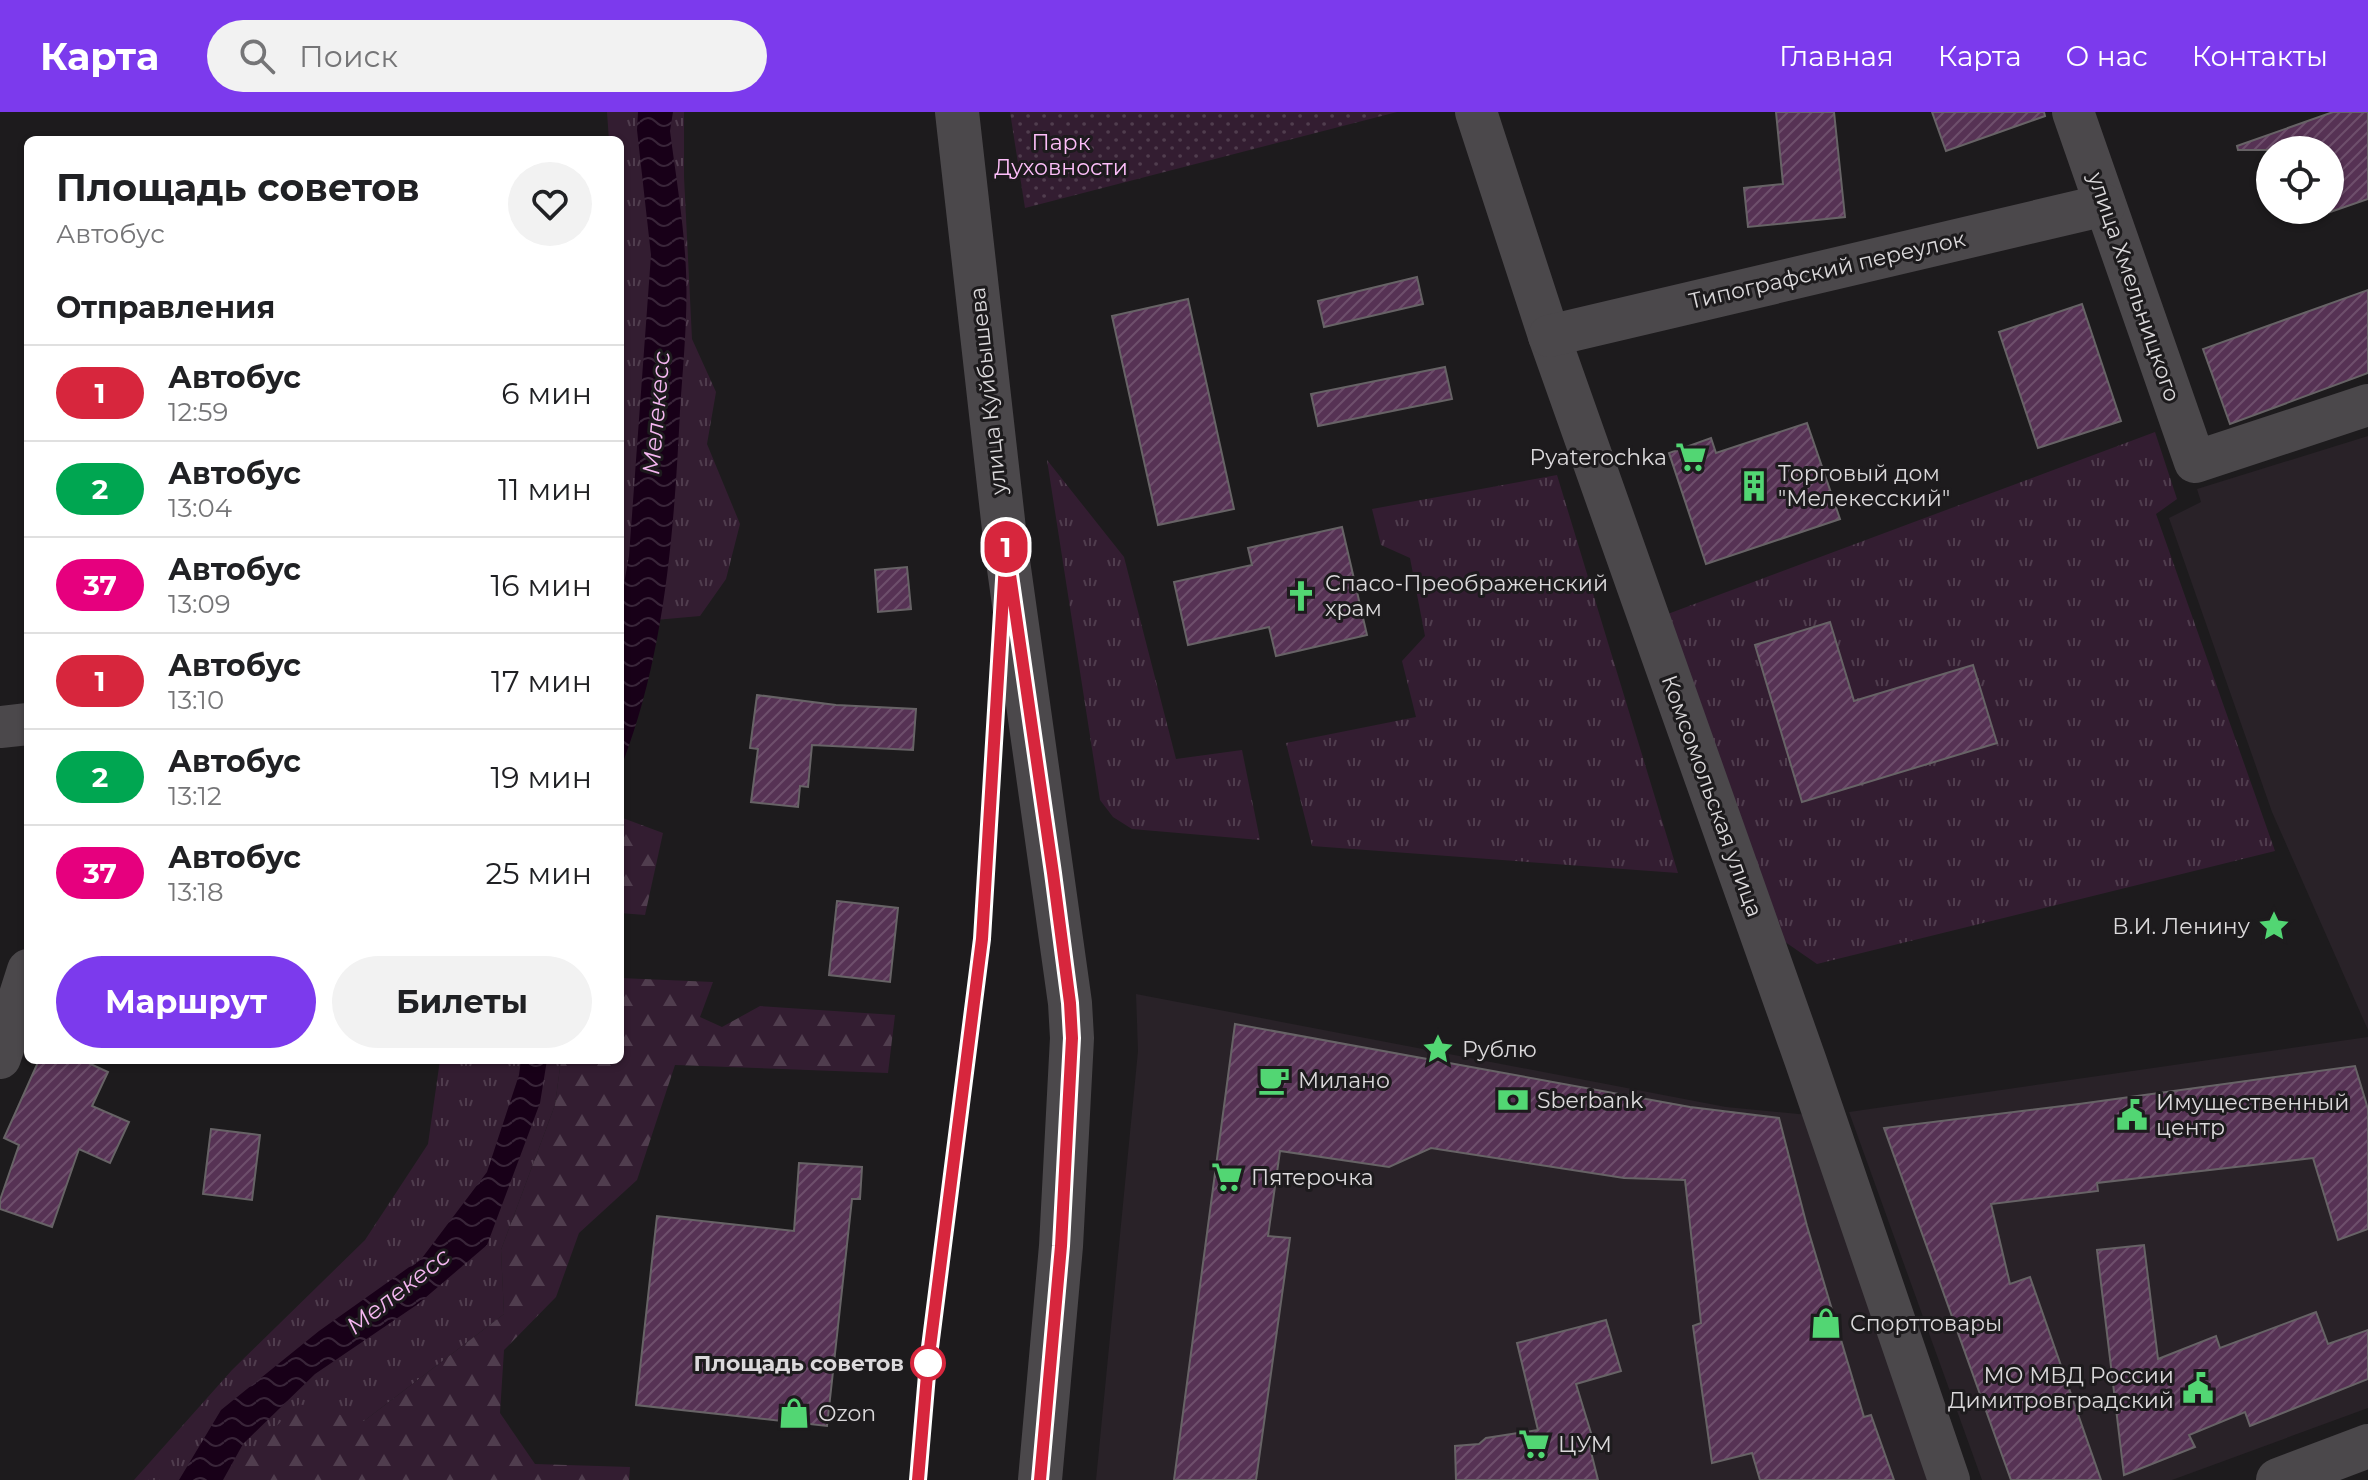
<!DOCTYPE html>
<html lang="ru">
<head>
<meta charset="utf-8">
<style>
  :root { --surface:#fff; --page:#f2f2f2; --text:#202124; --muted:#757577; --line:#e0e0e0; --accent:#7c3aed }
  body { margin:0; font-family:Montserrat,sans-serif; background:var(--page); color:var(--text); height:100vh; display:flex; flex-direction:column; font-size:30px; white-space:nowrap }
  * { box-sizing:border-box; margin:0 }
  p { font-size:26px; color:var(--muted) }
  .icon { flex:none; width:44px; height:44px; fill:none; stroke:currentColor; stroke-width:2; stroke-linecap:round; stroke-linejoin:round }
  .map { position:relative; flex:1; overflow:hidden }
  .sheet { position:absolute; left:24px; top:24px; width:600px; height:928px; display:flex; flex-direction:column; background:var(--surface); border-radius:12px; box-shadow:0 2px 6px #0004 }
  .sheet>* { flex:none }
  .badge { padding:0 16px; border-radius:26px; font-size:28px; line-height:52px }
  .controls { position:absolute; left:2256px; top:24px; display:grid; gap:16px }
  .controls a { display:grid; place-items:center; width:88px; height:88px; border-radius:50%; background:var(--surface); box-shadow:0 2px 6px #0004; font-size:40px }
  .map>.badge { position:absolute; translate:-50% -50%; box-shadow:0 0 0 4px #fff }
  h2 { padding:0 32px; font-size:30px; line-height:72px }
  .round { display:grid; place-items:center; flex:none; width:84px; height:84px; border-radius:42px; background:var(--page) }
  .overview { display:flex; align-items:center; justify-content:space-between; height:136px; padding:0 32px }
  h1 { font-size:38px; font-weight:700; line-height:60px }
  .button { display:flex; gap:16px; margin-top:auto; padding:16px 32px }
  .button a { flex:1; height:92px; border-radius:48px; background:var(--accent); color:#fff; font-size:32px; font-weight:700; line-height:92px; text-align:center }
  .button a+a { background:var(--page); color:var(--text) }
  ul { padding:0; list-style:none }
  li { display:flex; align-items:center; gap:24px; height:96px; padding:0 32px; border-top:2px solid var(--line) }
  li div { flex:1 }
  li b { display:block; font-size:30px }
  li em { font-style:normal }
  li .badge { min-width:88px; font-weight:700; text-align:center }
  header { display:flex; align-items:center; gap:48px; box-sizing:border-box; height:112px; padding:0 40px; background:var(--accent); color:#fff }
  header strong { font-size:38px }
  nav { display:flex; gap:44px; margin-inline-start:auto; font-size:28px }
  .search { width:560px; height:72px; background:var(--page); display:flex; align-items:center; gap:20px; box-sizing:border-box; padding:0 28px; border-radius:44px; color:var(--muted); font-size:30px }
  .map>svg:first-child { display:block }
  .built { fill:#292228 }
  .grass { fill:url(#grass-tufts) }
  .forest { fill:url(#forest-firs) }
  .park { fill:url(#park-dots) }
  .water { fill:url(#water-waves) }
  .building { fill:url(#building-hatch); stroke:#676366; stroke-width:2 }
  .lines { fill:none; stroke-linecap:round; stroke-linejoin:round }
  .minor { stroke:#4b484b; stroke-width:42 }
  .secondary { stroke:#4b484b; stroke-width:44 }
  .line-casing { stroke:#fff; stroke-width:18 }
  .line { stroke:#d7263d; stroke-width:12 }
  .stop-dot { fill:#fff; stroke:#d7263d; stroke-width:4 }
  .labels { text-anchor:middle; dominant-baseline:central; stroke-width:6; stroke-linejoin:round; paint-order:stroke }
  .park-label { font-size:22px; fill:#fdbef9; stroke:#1d1b1d }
  .street-label { font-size:22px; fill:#dbd9db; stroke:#1d1b1d }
  .poi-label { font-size:22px; fill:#dbd9db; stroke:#1d1b1d; text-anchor:start }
  .stop-label { font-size:22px; font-weight:bold; fill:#dbd9db; stroke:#1d1b1d; text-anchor:end }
  .water-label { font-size:24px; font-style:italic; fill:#f5b7f1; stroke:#1d1b1d }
</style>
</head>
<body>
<header>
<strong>Карта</strong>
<div class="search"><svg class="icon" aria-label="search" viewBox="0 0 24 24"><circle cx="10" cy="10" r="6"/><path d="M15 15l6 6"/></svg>Поиск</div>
<nav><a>Главная</a><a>Карта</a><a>О нас</a><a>Контакты</a></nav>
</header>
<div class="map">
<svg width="2368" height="1368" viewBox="0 0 2368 1368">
  <defs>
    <pattern id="grass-tufts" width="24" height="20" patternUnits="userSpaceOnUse" patternTransform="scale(2)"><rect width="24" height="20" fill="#331d31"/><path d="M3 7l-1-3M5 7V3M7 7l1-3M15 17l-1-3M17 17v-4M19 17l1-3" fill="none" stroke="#503d4e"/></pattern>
    <pattern id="forest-firs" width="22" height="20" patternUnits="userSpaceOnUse" patternTransform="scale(2)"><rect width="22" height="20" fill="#331d31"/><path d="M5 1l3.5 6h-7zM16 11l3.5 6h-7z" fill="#503d4e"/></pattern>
    <pattern id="park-dots" width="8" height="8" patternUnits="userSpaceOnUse" patternTransform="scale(2)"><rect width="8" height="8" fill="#331d31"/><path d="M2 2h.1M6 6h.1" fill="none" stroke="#503d4e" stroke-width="1.8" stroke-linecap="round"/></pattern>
    <pattern id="water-waves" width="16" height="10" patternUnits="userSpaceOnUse" patternTransform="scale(2)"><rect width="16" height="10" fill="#180018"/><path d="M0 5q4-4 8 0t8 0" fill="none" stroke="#392539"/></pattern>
    <pattern id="building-hatch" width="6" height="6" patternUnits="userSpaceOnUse" patternTransform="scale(2)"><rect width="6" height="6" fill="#563254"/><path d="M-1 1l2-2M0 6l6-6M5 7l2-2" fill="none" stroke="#6e4f6c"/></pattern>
  </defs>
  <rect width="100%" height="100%" fill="#1d1b1d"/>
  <!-- built -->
  <g class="built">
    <polygon points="2368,324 2368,918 2272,700 2169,406 2201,390 2197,377"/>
    <polygon points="1136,882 1726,995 1809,1003 1932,1368 1096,1368 1138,939"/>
    <polygon points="2368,925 2368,1296 2172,1368 1982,1368 1849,1000"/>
  </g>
  <!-- grass -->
  <g class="grass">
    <polygon points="607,0 684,0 684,65 692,227 716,280 707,332 740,412 726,467 700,504 655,508 627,600 620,678 620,28 609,28"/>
    <polygon points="2155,320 2177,387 2156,402 2275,739 1817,852 1778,825 1665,503"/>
    <polygon points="1047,348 1124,445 1176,647 1242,638 1260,728 1132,717 1113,705 1100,688"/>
    <polygon points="1557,363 1678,761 1312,734 1286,631 1416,605 1402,549 1425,524 1410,446 1381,433 1372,397"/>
    <polygon points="440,948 561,948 555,993 501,1138 504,1202 364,1309 279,1368 134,1368 232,1258 365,1128 428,1032"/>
  </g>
  <!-- forest -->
  <g class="forest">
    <polygon points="620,705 663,721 645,803 620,801"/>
    <polygon points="620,866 713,870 700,905 722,915 760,894 895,903 888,961 675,953 637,1068 579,1121 556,1185 504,1238 500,1301 535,1352 630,1355 629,1368 238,1368 250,1340 299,1292 364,1309 504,1202 501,1138 555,993 561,948 620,948"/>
  </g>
  <!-- park -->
  <polygon class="park" points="1010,0 1397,0 1025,96"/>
  <!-- water -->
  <g class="water">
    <path d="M638,0H673L670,19C676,65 684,112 686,159C688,205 683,253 680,299C674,420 665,544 620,658V494L629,444L651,143L637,18Z"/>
    <polygon points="521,948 547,948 540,991 487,1133 418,1192 315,1262 243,1332 223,1368 179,1368 221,1298 319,1219 422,1146 487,1060 519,963"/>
  </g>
  <!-- building -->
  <g class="building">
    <polygon points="1776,0 1834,0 1845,105 1748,115 1744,76 1783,72"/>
    <polygon points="1932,0 2044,0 2045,4 1946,39"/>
    <polygon points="2333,0 2368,0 2368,87 2330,100 2330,38 2238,38 2237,34"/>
    <polygon points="1417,165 1423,192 1324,215 1318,189"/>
    <polygon points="2368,178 2368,261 2230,312 2203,237"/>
    <polygon points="1188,187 1234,397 1158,413 1112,204"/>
    <polygon points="2082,192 2121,309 2038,336 1999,220"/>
    <polygon points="1445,255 1452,287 1318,314 1311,282"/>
    <polygon points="1807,311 1840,407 1706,452 1669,341 1711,326 1716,341"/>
    <polygon points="1342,415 1367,523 1276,544 1269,515 1188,533 1174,470 1252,453 1248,436"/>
    <polygon points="907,455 911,497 878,500 875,458"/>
    <polygon points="1830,510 1854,589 1973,553 1997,631 1802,690 1755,533"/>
    <polygon points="757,583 836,593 916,597 913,638 812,633 808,675 800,674 798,695 751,690 758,637 750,636"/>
    <polygon points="837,789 898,796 890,870 829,863"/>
    <polygon points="1235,912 1690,995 1779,1006 1807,1114 1864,1305 1871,1303 1894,1368 1760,1368 1752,1341 1712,1351 1693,1214 1701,1211 1685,1068 1624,1066 1431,1036 1389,1055 1280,1039 1268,1124 1290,1126 1256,1368 1174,1368"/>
    <polygon points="39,948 82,948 108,960 92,994 129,1010 110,1051 79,1037 52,1115 0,1097 0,1088 19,1033 4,1026"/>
    <polygon points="2355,954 2368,997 2368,1117 2338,1128 2313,1046 2097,1071 2098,1079 1991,1092 2010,1172 2030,1165 2101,1368 2011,1368 1884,1016 2079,992"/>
    <polygon points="211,1017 260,1023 252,1088 203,1082"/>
    <polygon points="799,1051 862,1055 860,1087 852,1087 827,1314 636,1293 657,1104 794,1119"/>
    <polygon points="2144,1133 2158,1247 2216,1224 2220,1236 2316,1200 2328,1232 2368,1218 2368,1267 2250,1314 2245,1300 2189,1323 2195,1335 2124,1363 2097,1138"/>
    <polygon points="1606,1208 1621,1259 1576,1272 1591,1321 1589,1332 1598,1368 1456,1368 1455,1334 1479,1332 1486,1326 1538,1318 1517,1231"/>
  </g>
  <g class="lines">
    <!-- minor -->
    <g class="minor">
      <polyline points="1476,0 1549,224 1806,950 1949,1368"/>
      <polyline points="2073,0 2195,350 2368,293"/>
      <polyline points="1549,224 2105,93"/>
      <polyline points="0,615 28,612"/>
      <polyline points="0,946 28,858"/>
    </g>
    <!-- secondary -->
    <g class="secondary">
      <polyline points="957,0 1006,435 1070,891 1072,926 1061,1134 1040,1368"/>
      <polyline points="2278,1368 2368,1334"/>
    </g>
  </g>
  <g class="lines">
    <defs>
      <polyline id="line" points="918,1368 928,1251 982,827 1006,435 1053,761 1070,891 1072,926 1061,1134 1040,1368"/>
    </defs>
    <!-- line casing -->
    <use href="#line" class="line-casing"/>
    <!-- line -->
    <use href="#line" class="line"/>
  </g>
  <!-- icons -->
  <defs>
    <symbol id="supermarket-bare" viewBox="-9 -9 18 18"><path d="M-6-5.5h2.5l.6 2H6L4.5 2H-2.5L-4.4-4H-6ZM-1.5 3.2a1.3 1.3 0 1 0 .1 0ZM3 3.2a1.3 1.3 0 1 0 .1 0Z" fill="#52d673" stroke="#1d1b1d" stroke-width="2.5" paint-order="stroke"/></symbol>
    <symbol id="building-bare" viewBox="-9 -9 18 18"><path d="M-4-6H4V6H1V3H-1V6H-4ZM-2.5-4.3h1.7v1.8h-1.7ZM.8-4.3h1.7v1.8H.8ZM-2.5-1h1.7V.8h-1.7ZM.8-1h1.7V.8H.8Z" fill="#52d673" stroke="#1d1b1d" stroke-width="2.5" paint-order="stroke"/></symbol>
    <symbol id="church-bare" viewBox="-9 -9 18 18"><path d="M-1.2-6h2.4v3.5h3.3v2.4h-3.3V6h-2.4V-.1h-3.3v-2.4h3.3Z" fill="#52d673" stroke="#1d1b1d" stroke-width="2.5" paint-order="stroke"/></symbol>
    <symbol id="sight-bare" viewBox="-9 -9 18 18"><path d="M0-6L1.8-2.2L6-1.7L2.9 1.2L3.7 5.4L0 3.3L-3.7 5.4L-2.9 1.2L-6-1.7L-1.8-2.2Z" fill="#52d673" stroke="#1d1b1d" stroke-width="2.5" paint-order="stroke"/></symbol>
    <symbol id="cafe-bare" viewBox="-9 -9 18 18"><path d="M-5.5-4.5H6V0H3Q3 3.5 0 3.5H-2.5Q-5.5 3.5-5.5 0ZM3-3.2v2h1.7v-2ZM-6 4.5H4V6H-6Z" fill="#52d673" stroke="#1d1b1d" stroke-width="2.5" paint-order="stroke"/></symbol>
    <symbol id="bank-bare" viewBox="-9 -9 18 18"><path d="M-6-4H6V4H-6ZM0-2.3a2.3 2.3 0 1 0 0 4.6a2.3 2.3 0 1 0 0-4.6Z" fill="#52d673" stroke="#1d1b1d" stroke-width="2.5" paint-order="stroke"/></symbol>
    <symbol id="civic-bare" viewBox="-9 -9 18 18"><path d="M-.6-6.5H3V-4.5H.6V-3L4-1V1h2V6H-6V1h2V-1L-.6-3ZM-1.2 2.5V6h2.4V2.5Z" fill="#52d673" stroke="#1d1b1d" stroke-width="2.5" paint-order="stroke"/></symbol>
    <symbol id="shop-bare" viewBox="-9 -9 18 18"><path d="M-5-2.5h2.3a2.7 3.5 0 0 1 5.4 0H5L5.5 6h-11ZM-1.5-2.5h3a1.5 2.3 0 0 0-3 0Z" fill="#52d673" stroke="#1d1b1d" stroke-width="2.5" paint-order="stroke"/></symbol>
  </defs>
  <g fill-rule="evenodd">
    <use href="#supermarket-bare" x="1669" y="323" width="44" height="44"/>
    <use href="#building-bare" x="1732" y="352" width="44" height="44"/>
    <use href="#church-bare" x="1279" y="462" width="44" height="44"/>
    <use href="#sight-bare" x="2252" y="792" width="44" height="44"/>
    <use href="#sight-bare" x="1416" y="915" width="44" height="44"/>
    <use href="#cafe-bare" x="1252" y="946" width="44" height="44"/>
    <use href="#bank-bare" x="1491" y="966" width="44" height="44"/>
    <use href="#civic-bare" x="2110" y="981" width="44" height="44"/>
    <use href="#supermarket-bare" x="1205" y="1043" width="44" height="44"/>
    <use href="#shop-bare" x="1804" y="1189" width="44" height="44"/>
    <use href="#civic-bare" x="2176" y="1254" width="44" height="44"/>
    <use href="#shop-bare" x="772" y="1279" width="44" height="44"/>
    <use href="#supermarket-bare" x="1512" y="1310" width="44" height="44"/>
  </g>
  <!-- markers -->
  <circle class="stop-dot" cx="928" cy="1251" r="16"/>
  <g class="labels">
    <!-- park labels -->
    <g class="park-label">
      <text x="1061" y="30">Парк<tspan x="1061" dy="25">Духовности</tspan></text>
    </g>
    <!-- street labels -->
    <g class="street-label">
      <text transform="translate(1827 158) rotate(-13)">Типографский переулок</text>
      <text transform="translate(2134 175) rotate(71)">улица Хмельницкого</text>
      <text transform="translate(988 279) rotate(-96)">улица Куйбышева</text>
      <text transform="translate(1712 684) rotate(70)">Комсомольская улица</text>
    </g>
    <!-- poi labels -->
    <g class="poi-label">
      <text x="1667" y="345" text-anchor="end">Pyaterochka</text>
      <text x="1778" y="361">Торговый дом<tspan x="1778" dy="25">"Мелекесский"</tspan></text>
      <text x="1325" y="471">Спасо-Преображенский<tspan x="1325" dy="25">храм</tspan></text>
      <text x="2250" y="814" text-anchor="end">В.И. Ленину</text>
      <text x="1462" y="937">Рублю</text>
      <text x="1298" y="968">Милано</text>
      <text x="1537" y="988">Sberbank</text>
      <text x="2156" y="990">Имущественный<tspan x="2156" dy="25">центр</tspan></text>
      <text x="1251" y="1065">Пятерочка</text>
      <text x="1850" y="1211">Спорттовары</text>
      <text x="2174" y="1263" text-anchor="end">МО МВД России<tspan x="2174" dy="25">Димитровградский</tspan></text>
      <text x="818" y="1301">Ozon</text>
      <text x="1558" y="1332">ЦУМ</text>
    </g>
    <!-- stop labels -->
    <g class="stop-label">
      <text x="904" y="1251">Площадь советов</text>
    </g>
    <!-- water labels -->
    <g class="water-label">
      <text transform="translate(656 301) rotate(-85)">Мелекесс</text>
      <text transform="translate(398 1179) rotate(-38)">Мелекесс</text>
    </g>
  </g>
</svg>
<div class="controls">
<a><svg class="icon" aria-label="locate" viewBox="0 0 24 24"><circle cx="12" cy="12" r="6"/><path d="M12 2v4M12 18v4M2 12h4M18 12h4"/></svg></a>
</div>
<b class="badge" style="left:1006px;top:435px;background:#d7263d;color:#fff">1</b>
<section class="sheet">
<div class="overview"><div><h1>Площадь советов</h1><p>Автобус</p></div><a class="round"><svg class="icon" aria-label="heart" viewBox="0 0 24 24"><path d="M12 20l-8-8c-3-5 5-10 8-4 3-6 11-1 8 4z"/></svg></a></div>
<h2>Отправления</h2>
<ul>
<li><span class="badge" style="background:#d7263d;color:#fff">1</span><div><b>Автобус</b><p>12:59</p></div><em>6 мин</em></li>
<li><span class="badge" style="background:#00a651;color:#fff">2</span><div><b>Автобус</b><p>13:04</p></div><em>11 мин</em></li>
<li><span class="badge" style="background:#e6007e;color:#fff">37</span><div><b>Автобус</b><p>13:09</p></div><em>16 мин</em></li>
<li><span class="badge" style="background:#d7263d;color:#fff">1</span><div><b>Автобус</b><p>13:10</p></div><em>17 мин</em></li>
<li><span class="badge" style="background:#00a651;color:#fff">2</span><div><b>Автобус</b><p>13:12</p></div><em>19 мин</em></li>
<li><span class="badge" style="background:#e6007e;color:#fff">37</span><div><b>Автобус</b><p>13:18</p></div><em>25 мин</em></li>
</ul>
<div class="button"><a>Маршрут</a><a>Билеты</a></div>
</section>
</div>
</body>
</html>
